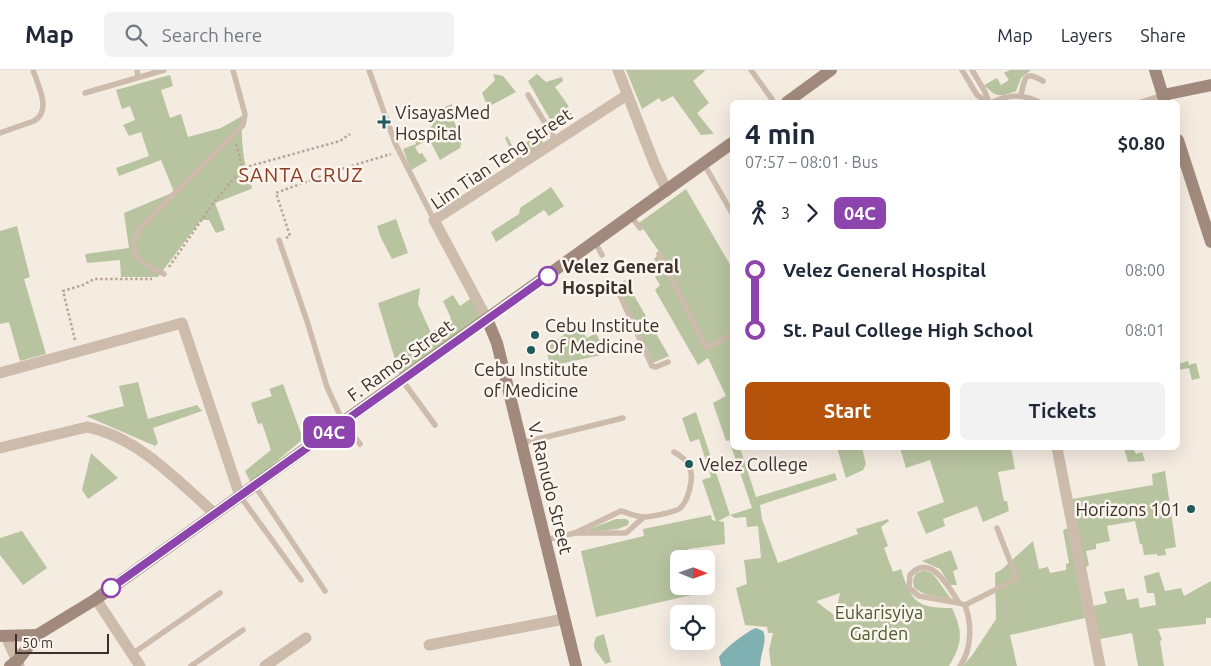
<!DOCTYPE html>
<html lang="en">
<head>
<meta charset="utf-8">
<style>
  :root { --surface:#fff; --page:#f2f2f3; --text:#1f2937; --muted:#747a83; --line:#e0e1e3; --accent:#b45309 }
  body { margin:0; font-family:Ubuntu,sans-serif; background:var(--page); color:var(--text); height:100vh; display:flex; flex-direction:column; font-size:19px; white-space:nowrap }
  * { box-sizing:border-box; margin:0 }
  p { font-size:16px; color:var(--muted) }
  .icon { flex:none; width:28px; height:28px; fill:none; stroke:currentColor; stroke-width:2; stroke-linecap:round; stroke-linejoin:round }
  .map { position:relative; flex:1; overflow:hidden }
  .side { position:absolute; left:730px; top:30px; width:450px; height:350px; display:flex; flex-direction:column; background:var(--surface); border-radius:8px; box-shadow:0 5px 20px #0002 }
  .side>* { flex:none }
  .badge { padding:0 10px; border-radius:8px; font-size:18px; line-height:32px }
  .needle { width:32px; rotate:91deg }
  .controls { position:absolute; left:670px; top:480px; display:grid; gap:10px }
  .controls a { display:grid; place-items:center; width:45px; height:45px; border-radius:8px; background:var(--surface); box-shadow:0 5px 20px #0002; font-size:25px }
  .scale { position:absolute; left:15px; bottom:12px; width:94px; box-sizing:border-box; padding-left:5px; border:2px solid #3b302b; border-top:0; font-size:14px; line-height:18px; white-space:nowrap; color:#3b302b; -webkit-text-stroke:4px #fbf5ee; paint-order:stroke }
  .map>.badge { position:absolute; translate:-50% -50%; box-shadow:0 0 0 2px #fff }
  .legs { display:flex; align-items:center; gap:8px; height:55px; padding:0 15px; font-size:16px }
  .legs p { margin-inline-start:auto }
  .summary { display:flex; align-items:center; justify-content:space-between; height:85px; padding:0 15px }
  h1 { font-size:28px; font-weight:600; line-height:38px }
  .button { display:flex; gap:10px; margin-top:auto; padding:10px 15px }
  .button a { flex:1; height:58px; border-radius:8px; background:var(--accent); color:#fff; font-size:20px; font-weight:600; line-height:58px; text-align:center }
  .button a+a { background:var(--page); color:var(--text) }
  ul { padding:0 15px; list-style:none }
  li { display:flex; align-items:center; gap:18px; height:60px; font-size:19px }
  li i { display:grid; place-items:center; width:8px; height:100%; margin:0 6px; background:currentColor }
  li i::after { content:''; width:12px; height:12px; margin:-6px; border:4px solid; border-radius:50%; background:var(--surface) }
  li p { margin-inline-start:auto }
  li:first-child i { background:linear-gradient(#0000 50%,currentColor 0) }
  li:last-child i { background:linear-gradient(currentColor 50%,#0000 0) }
  header { display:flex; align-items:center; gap:30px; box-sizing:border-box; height:70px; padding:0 25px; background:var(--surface); border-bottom:1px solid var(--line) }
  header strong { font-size:24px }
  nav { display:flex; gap:28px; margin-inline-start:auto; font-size:18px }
  .search { width:350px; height:45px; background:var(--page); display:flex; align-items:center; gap:12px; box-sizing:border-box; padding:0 18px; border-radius:8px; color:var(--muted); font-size:19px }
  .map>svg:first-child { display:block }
  .green { fill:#b8c4a0; fill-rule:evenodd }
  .water { fill:#7fb0b2 }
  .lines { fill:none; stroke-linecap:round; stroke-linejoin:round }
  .path { stroke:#b9a596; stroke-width:2.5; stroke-dasharray:2.5 2.5; stroke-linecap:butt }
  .lane { stroke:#cdbbac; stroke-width:5.5 }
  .street { stroke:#cdbbac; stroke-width:11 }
  .secondary { stroke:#a18a7d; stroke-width:12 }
  .line-1-casing { stroke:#fff; stroke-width:11 }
  .line-1 { stroke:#8e44ad; stroke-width:8 }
  .poi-dot { fill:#1f5a5e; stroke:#fbf5ee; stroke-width:2 }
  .stop-1-dot { fill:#fff; stroke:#8e44ad; stroke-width:2.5 }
  .labels { text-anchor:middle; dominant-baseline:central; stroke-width:5; stroke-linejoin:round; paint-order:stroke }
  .poi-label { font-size:18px; fill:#3b302b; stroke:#fbf5ee; text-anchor:start }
  .street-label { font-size:18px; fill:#3b302b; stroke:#fbf5ee }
  .stop-label { font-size:18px; font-weight:bold; fill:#3b302b; stroke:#fbf5ee; text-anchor:start }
  .park-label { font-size:18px; fill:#4a5a2e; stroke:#fbf5ee }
  .quarter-label { font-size:20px; letter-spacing:1px; fill:#8c3b22; stroke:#fbf5ee }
</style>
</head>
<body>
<header>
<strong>Map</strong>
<div class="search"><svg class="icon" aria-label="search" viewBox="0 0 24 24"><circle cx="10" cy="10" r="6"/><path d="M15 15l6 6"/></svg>Search here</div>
<nav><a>Map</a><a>Layers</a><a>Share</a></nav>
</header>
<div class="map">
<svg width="1211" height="596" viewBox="0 0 1211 596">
  <rect width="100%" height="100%" fill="#f4ebe1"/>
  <!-- green -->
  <g class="green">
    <polygon points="626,0 704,0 705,1 693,11 709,33 697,43 714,64 701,65 673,26 662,32 659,28 642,39"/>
    <path d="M1010,0H1031L1021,8L1016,21C1000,27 997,28 984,15L997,8L1001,15L1009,10L1004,3Z"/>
    <polygon points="493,4 503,6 516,22 488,37 482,23 495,10"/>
    <polygon points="537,4 546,12 562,7 563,11 555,17 568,35 569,41 573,45 555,58 528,11"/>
    <path d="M170,5L173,16L161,20L170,48L181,44L188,67L221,58L242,46C241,71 243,94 252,117L251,119L215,133L225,160L216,163L209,150H201L158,207H121L120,190L87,193L85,184L129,178L124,143L174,122L161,90L119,106L116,98L149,86L141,62L129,66L123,55L135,50L130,36L122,39L116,20Z"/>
    <polygon points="452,34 451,45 462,69 460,78 440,90 429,69 415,77 419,84 422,83 427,91 411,100 403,79 416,74 415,71 433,55 430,46 442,38"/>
    <polygon points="540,65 544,75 516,92 505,68 507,66 514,79"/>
    <polygon points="551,117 564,136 549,146 544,140 496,172 491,162 519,144 520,138"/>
    <path d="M686,119L732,198V378H740L756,427L835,403L837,410L760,435L762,449L778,493L858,464L856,459L888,449L889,451L881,457L888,476L884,478L893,502L901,499C911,533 918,538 952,538C963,562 963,573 949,596H771L769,580L773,563H768L767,557L745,555L736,518L747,514L744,490L761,488L758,456L747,457L746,447L735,448L730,445L718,451L724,452L725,474L688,479V486L671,488L675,522L699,519L700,523L596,547L581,481L644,466L643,459L711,445L712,450L716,451L702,410L711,407L699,369L690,372L682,348L696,342L730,445L752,438L729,370L726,371L713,333L726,326L708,288L698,295L655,220L660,215L655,207L663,202L654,189L660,183L639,153ZM840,523L835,546L817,532V531Z"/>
    <polygon points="396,149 408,183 392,189 381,168 377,156"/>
    <polygon points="17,156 30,207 24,209 46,284 20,291 9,252 0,254 0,161"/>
    <polygon points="625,210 669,286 653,293 617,215"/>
    <polygon points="420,218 418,234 431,263 451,248 443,231 453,225 460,236 473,227 484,248 400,306 378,233"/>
    <polygon points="577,255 587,268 596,263 606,284 550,296 546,278"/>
    <polygon points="1188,291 1189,295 1196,293 1200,308 1192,310 1189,298 1178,300 1178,294"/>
    <polygon points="138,312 148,349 197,335 202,341 153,358 158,373 155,376 86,346 124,336 119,316"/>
    <polygon points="283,314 303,369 251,413 245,401 271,380 262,353 258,354 251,333 272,326 269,319"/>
    <polygon points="837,378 862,378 866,394 863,400 846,408"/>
    <polygon points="900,378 1011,378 1015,399 998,402 1004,431 1007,431 1009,441 983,452 977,436 943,449 945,456 926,464 917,442 944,432 930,390 906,398"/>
    <polygon points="1124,378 1133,378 1136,384 1142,382 1145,391 1128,392"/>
    <polygon points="91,383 118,408 88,429 82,420"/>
    <polygon points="1165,401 1176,477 1165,479 1166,485 1157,486 1157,484 1144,485 1142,474 1140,474 1135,451 1107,456 1110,471 1096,474 1096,479 1086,481 1089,495 1085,498 1072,429 1153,415 1152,404"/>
    <polygon points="616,449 626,449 629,451 628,455 618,459 590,462 588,461 589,459"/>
    <polygon points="1068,458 1085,548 1010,565 1017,596 963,596 973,584 996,549 995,503 1001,500 1033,471 1039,499 1048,497 1050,503 1066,500 1066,494 1069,493 1063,460"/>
    <polygon points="22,461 47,498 23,515 0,485 0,468"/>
    <polygon points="951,480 958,499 953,501 957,515 950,515 940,499 922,491"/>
    <polygon points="925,500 933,504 951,529 925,524 914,518 913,510 916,503"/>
    <polygon points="1159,502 1165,521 1181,518 1184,526 1211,511 1211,548 1206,548 1206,554 1158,559 1162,570 1160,571 1164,596 1138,596 1132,563 1100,569 1093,536 1107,533 1104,522 1124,518 1127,530 1138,528 1140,538 1156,535 1154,523 1147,523 1144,506"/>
    <path d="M604,564L611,592L605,594C599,582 590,581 596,567Z"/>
  </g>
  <!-- water -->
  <path class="water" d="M756,558L763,561C768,571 760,584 760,596H721L719,587C724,579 747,561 756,558Z"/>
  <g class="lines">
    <!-- path -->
    <g class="path">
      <polyline points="236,74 243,98"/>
      <polyline points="286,168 290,166 276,123 338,100 391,84"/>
      <polyline points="169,197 214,132 243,98 340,71 350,64"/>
      <polyline points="75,270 63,221 83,215 94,209 152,209"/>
    </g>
    <!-- lane -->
    <g class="lane">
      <polyline points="137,0 138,7"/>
      <polyline points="369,0 395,73 434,150"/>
      <polyline points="751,0 774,32"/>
      <polyline points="962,0 977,25 987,32"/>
      <polyline points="972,0 984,20 989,32"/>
      <polyline points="85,23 164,0"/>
      <polyline points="528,25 556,71"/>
      <path d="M1021,25C1025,8 1024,0 1043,11"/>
      <path d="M993,32C1009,24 1023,24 1039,32"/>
      <polyline points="1141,32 1163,25"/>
      <path d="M0,63L34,51C52,41 38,15 33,0"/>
      <polyline points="704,94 732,143"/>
      <polyline points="631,146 640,158"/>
      <polyline points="279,170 307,251 327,317 343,352 360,374"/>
      <polyline points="595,172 602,185"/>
      <polyline points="659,184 706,278 732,265"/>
      <path d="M164,204C149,197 127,187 136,166C138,161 143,156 146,152L243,55L245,44L233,0"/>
      <polyline points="615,214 652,296 656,297 668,292"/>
      <polyline points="402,310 435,355"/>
      <polyline points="522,373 623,348"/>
      <polyline points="255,416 325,521"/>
      <polyline points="240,426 301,510"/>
      <path d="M575,463L621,441C628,443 637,447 644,447C651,447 674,442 679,439C688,433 694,408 690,399C687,390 681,386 674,382"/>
      <polyline points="545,470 575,463 626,463 644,447"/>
      <path d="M959,533C949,517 930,482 910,505L909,518L919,526L959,533L965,535"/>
      <polyline points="132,584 220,523"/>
      <polyline points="191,596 243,560"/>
      <path d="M960,596C972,579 972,554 965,535L1017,509L997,458"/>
    </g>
    <!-- street -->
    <g class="street">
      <polyline points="618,0 654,93 667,121"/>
      <polyline points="487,249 434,150 627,25"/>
      <polyline points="0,303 182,253 240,426"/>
      <path d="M0,378L87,357C138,367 178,411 215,444"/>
      <polyline points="1057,378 1100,596"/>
      <polyline points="96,529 140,596"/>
      <polyline points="6,566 19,596"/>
      <polyline points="429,575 564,549"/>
      <polyline points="265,596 306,568"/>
    </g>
    <!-- secondary -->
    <g class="secondary">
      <polyline points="1155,0 1165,32"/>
      <polyline points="1163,25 1211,15"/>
      <polyline points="787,32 831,0"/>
      <polyline points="1178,70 1211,172"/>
      <polyline points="487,249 497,273 576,596"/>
      <polyline points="0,566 37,565"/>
      <polyline points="10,596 18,590 37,565 96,529 732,73"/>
    </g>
  </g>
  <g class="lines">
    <defs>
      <polyline id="line-1" points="111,518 548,206"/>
    </defs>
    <!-- line-1 casing -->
    <use href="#line-1" class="line-1-casing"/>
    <!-- line-1 -->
    <use href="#line-1" class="line-1"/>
  </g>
  <!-- markers -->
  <g class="poi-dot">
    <path d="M381.5 44.5h5v5h5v5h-5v5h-5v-5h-5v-5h5z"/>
    <circle cx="535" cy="265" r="5"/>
    <circle cx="531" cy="280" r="5"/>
    <circle cx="689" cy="394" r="5"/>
    <circle cx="1191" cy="439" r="5"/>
  </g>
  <g class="stop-1-dot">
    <circle cx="548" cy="206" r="9"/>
    <circle cx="111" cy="518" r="9"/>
  </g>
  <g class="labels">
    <!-- poi labels -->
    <g class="poi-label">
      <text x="395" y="42">VisayasMed<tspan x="395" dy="21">Hospital</tspan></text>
      <text x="545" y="255">Cebu Institute<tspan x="545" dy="21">Of Medicine</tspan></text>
      <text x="531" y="299" text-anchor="middle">Cebu Institute<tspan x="531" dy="21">of Medicine</tspan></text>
      <text x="699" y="394">Velez College</text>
      <text x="1181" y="439" text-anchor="end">Horizons 101</text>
    </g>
    <!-- street labels -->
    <g class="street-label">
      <text transform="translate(501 88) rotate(-34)">Lim Tian Teng Street</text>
      <text transform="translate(400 290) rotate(-36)">F. Ramos Street</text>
      <text transform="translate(551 418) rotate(76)">V. Ranudo Street</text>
    </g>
    <!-- stop labels -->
    <g class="stop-label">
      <text x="562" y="196">Velez General<tspan x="562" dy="21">Hospital</tspan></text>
    </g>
    <!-- park labels -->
    <g class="park-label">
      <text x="879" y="542">Eukarisyiya<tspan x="879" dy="21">Garden</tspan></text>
    </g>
    <!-- quarter labels -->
    <g class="quarter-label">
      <text x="301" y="104">SANTA CRUZ</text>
    </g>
  </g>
</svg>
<div class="controls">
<a><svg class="needle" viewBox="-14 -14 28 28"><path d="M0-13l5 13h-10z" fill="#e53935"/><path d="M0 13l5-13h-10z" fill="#747a83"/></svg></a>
<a><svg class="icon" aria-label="locate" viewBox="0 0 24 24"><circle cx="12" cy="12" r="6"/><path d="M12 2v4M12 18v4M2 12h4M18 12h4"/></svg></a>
</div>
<div class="scale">50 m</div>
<b class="badge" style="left:329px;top:362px;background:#8e44ad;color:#fff">04C</b>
<section class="side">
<div class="summary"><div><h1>4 min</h1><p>07:57 – 08:01 · Bus</p></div><b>$0.80</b></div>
<div class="legs"><svg class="icon" aria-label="walk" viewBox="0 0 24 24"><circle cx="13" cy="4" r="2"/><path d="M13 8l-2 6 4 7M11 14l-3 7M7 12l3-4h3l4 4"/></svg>3<svg class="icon" aria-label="forward" viewBox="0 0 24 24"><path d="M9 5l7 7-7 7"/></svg><b class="badge" style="background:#8e44ad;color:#fff">04C</b></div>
<ul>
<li><i style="color:#8e44ad"></i><b>Velez General Hospital</b><p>08:00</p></li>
<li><i style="color:#8e44ad"></i><b>St. Paul College High School</b><p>08:01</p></li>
</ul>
<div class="button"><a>Start</a><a>Tickets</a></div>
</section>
</div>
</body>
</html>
